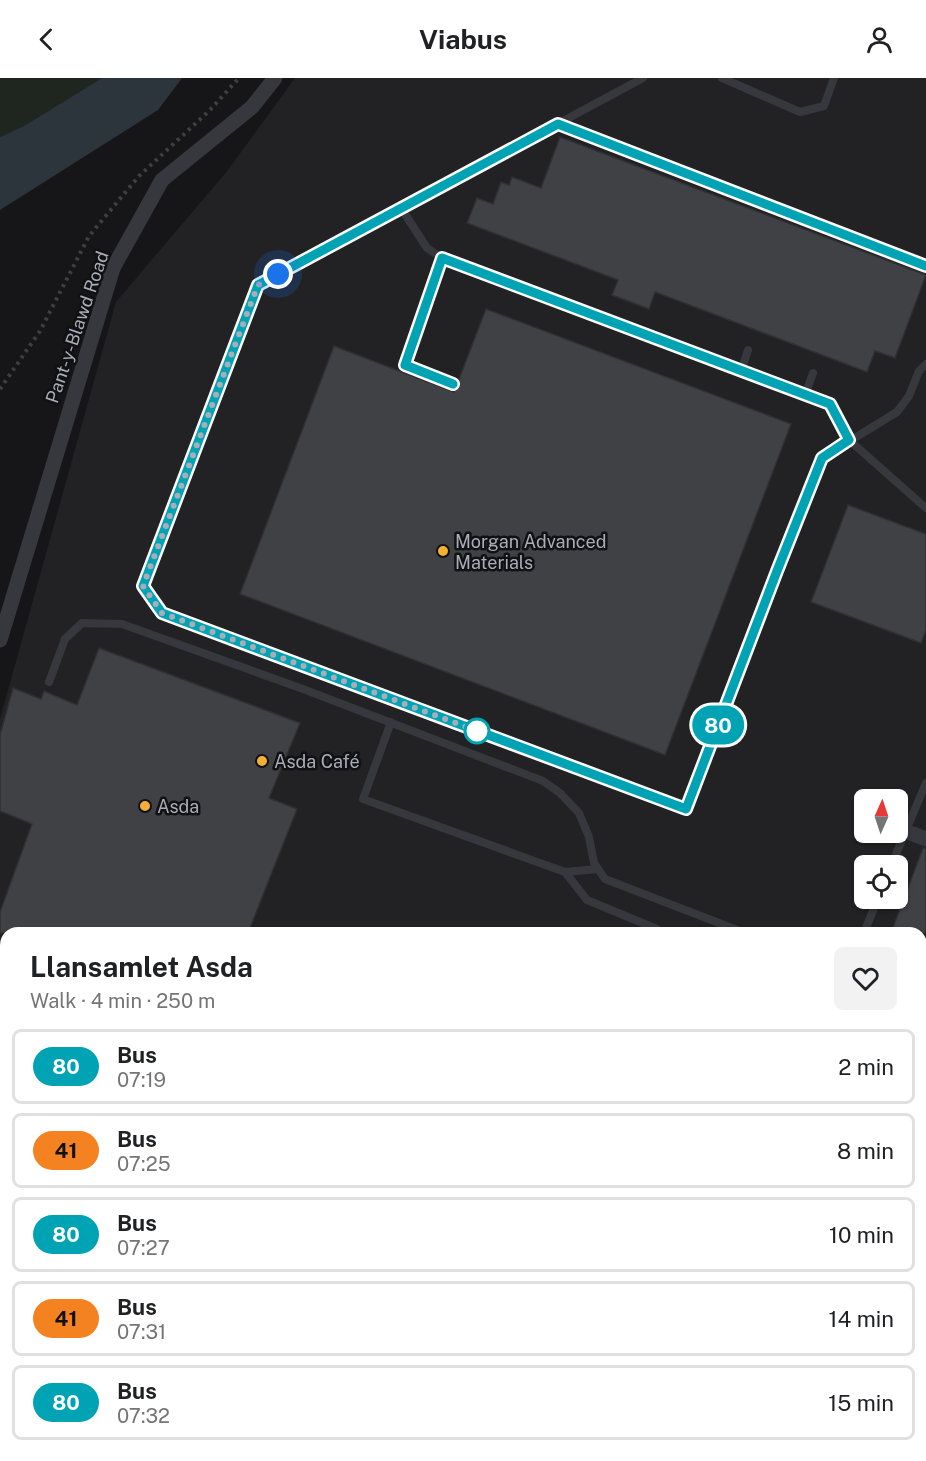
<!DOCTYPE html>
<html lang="en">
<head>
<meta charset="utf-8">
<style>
  :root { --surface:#fff; --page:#f2f2f2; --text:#202124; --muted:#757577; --line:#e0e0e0 }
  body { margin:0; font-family:"Public Sans",sans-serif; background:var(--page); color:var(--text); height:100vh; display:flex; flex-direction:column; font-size:22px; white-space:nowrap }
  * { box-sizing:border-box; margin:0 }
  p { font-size:20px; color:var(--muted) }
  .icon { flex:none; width:33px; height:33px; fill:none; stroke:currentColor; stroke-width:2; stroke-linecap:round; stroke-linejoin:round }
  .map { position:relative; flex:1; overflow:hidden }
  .side { position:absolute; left:0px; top:849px; width:927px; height:534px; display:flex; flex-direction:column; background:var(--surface); border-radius:18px 18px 0 0; box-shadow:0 2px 4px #0004 }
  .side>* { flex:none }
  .badge { padding:0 12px; border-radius:20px; font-size:21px; line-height:39px }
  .needle { width:39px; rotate:3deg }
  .controls { position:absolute; left:854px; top:711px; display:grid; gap:12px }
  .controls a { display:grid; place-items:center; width:54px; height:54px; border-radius:9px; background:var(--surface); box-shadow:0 2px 4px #0004; font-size:30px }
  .you { position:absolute; width:30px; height:30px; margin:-15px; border:4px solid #fff; border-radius:50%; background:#1a73e8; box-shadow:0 0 0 9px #1a73e833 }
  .map>.badge { position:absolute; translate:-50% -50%; box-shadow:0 0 0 3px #fff }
  .round { display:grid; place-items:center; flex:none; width:63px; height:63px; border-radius:9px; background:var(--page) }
  .summary { display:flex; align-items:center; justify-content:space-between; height:102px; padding:0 30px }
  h1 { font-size:28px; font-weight:700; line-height:45px }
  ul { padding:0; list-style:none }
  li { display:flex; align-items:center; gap:18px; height:75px; margin:0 12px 9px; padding:0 18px; border:3px solid var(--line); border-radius:9px }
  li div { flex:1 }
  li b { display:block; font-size:22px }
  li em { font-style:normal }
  li .badge { min-width:66px; font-weight:700; text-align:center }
  header { display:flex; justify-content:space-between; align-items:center; height:78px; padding:0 30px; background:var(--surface); font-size:27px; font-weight:700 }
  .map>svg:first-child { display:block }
  .built { fill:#222225; fill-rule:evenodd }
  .green { fill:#1e261f }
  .water { fill:#2c353c }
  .building { fill:#404145; stroke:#303034; stroke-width:1.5 }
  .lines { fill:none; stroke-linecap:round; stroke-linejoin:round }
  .path { stroke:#3d3f44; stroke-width:4; stroke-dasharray:3 4.5; stroke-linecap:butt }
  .lane { stroke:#37383d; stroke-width:8 }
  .street { stroke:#37383d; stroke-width:15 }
  .primary { stroke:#53555c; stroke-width:24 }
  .line-casing { stroke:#fff; stroke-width:14 }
  .line { stroke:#00a3b4; stroke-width:9 }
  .walk { stroke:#a8adb8; stroke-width:6; stroke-dasharray:0 10.8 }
  .poi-dot { fill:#f2b134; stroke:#111113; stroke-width:2 }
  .stop-dot { fill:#fff; stroke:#00a3b4; stroke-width:3 }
  .labels { text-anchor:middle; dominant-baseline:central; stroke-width:5; stroke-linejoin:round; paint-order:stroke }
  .street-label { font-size:18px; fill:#a8adb8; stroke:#111113 }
  .poi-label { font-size:18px; fill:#a8adb8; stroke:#111113; text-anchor:start }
</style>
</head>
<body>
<header><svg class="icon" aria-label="back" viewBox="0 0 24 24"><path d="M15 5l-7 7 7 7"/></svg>Viabus<svg class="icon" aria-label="person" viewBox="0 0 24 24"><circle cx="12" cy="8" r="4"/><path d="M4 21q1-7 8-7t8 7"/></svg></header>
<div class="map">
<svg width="926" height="1383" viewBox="0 0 926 1383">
  <rect width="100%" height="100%" fill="#161618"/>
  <!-- built -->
  <path class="built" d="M295,0H926V1383H347L349,1377H921V855H6V909L0,906V641L116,224L228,92ZM864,722H897V754H864ZM864,788H897V820H864Z"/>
  <!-- green -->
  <g class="green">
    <polygon points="0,0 102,0 24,48 0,59"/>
    <polygon points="921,870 926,872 926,910 921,908"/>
  </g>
  <!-- water -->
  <polygon class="water" points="102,0 182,0 158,32 0,132 0,59 24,48"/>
  <!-- building -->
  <g class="building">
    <polygon points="560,59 926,197 895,280 875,273 867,294 655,214 649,231 612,217 618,202 467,145 477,120 493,126 501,104 509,107 512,99 541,110"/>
    <polygon points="486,231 791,346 665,677 240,516 334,268 454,314"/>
    <polygon points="848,427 926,456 926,552 921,565 811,524"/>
    <polygon points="99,570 300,645 269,720 297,731 248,855 0,855 0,834 32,746 0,733 0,657 13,610 41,621 44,613 77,627"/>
    <polygon points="923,770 926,771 926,855 891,855"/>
  </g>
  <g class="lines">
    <!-- path -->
    <polyline class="path" points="0,311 40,253 89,158 139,98 209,33 239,0"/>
    <!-- lane -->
    <g class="lane">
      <polyline points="643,0 258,207 143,508 162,535 686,731 777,493 822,380 897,334 909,318 919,293 926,286"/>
      <polyline points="722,0 800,34 824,28 834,0"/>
      <polyline points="558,46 926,188"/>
      <polyline points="401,130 427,170 442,180 830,326 849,362 926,430"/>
      <polyline points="442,180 405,287 452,306"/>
      <polyline points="741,293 748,272"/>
      <polyline points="805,317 813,295"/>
      <polyline points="49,604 65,561 82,545 122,546 303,611 543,703 560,715 579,735 589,759 594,785 605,801 745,855"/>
      <polyline points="391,644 363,721 565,794 598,791"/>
      <polyline points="891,788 926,705"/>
      <polyline points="565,794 587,822 657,851 656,855"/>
      <polyline points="864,855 878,820"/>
      <polyline points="921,974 926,976"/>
      <polyline points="921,1079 926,1081"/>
      <polyline points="921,1162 926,1149"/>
      <polyline points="921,1249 926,1251"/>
      <polyline points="539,1383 542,1377"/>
    </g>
    <!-- street -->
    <g class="street">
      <polyline points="0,562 113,190 162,102 252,29 275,0"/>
      <polyline points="905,753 926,761"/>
      <polyline points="921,928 926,930"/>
    </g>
    <!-- primary -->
    <g class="primary">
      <polyline points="0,949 6,951"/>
      <polyline points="0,983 6,985"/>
      <polyline points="921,1318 926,1320"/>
      <polyline points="921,1349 926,1351"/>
    </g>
  </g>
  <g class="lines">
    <defs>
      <polyline id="line" points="453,306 405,287 442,180 830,326 849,362 822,380 777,493 686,731 162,535 143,508 258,207 558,46 926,188"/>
    </defs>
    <!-- line casing -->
    <use href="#line" class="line-casing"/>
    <!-- line -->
    <use href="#line" class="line"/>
    <!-- walk -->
    <polyline class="walk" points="278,196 258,207 143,508 162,535 477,653"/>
  </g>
  <!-- markers -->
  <g class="poi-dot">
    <circle cx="443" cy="473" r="6"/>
    <circle cx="262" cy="683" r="6"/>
    <circle cx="145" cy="728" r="6"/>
  </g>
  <circle class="stop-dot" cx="477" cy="653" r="12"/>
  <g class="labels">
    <!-- street labels -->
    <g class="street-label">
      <text transform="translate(77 249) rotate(-71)">Pant-y-Blawd Road</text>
    </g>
    <!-- poi labels -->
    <g class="poi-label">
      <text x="455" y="463">Morgan Advanced<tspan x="455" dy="21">Materials</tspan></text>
      <text x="274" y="683">Asda Café</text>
      <text x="157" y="728">Asda</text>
    </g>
  </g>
</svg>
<div class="controls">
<a><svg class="needle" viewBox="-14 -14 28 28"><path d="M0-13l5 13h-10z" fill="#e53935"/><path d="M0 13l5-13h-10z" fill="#757577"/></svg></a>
<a><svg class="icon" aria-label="locate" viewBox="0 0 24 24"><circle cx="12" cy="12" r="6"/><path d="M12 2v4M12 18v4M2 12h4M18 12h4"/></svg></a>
</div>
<div class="you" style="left:278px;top:196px"></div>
<b class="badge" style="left:718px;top:647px;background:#00a3b4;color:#fff">80</b>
<section class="side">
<div class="summary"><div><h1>Llansamlet Asda</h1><p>Walk · 4 min · 250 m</p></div><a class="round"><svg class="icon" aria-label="heart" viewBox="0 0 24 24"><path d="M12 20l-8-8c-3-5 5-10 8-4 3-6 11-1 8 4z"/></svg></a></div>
<ul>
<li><span class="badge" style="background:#00a3b4;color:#fff">80</span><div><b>Bus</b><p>07:19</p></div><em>2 min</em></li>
<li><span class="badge" style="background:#f58220;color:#111">41</span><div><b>Bus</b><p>07:25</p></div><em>8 min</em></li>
<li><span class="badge" style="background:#00a3b4;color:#fff">80</span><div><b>Bus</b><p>07:27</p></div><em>10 min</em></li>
<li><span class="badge" style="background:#f58220;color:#111">41</span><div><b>Bus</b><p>07:31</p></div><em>14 min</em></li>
<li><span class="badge" style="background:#00a3b4;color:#fff">80</span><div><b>Bus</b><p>07:32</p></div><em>15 min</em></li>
</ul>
</section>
</div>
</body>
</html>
